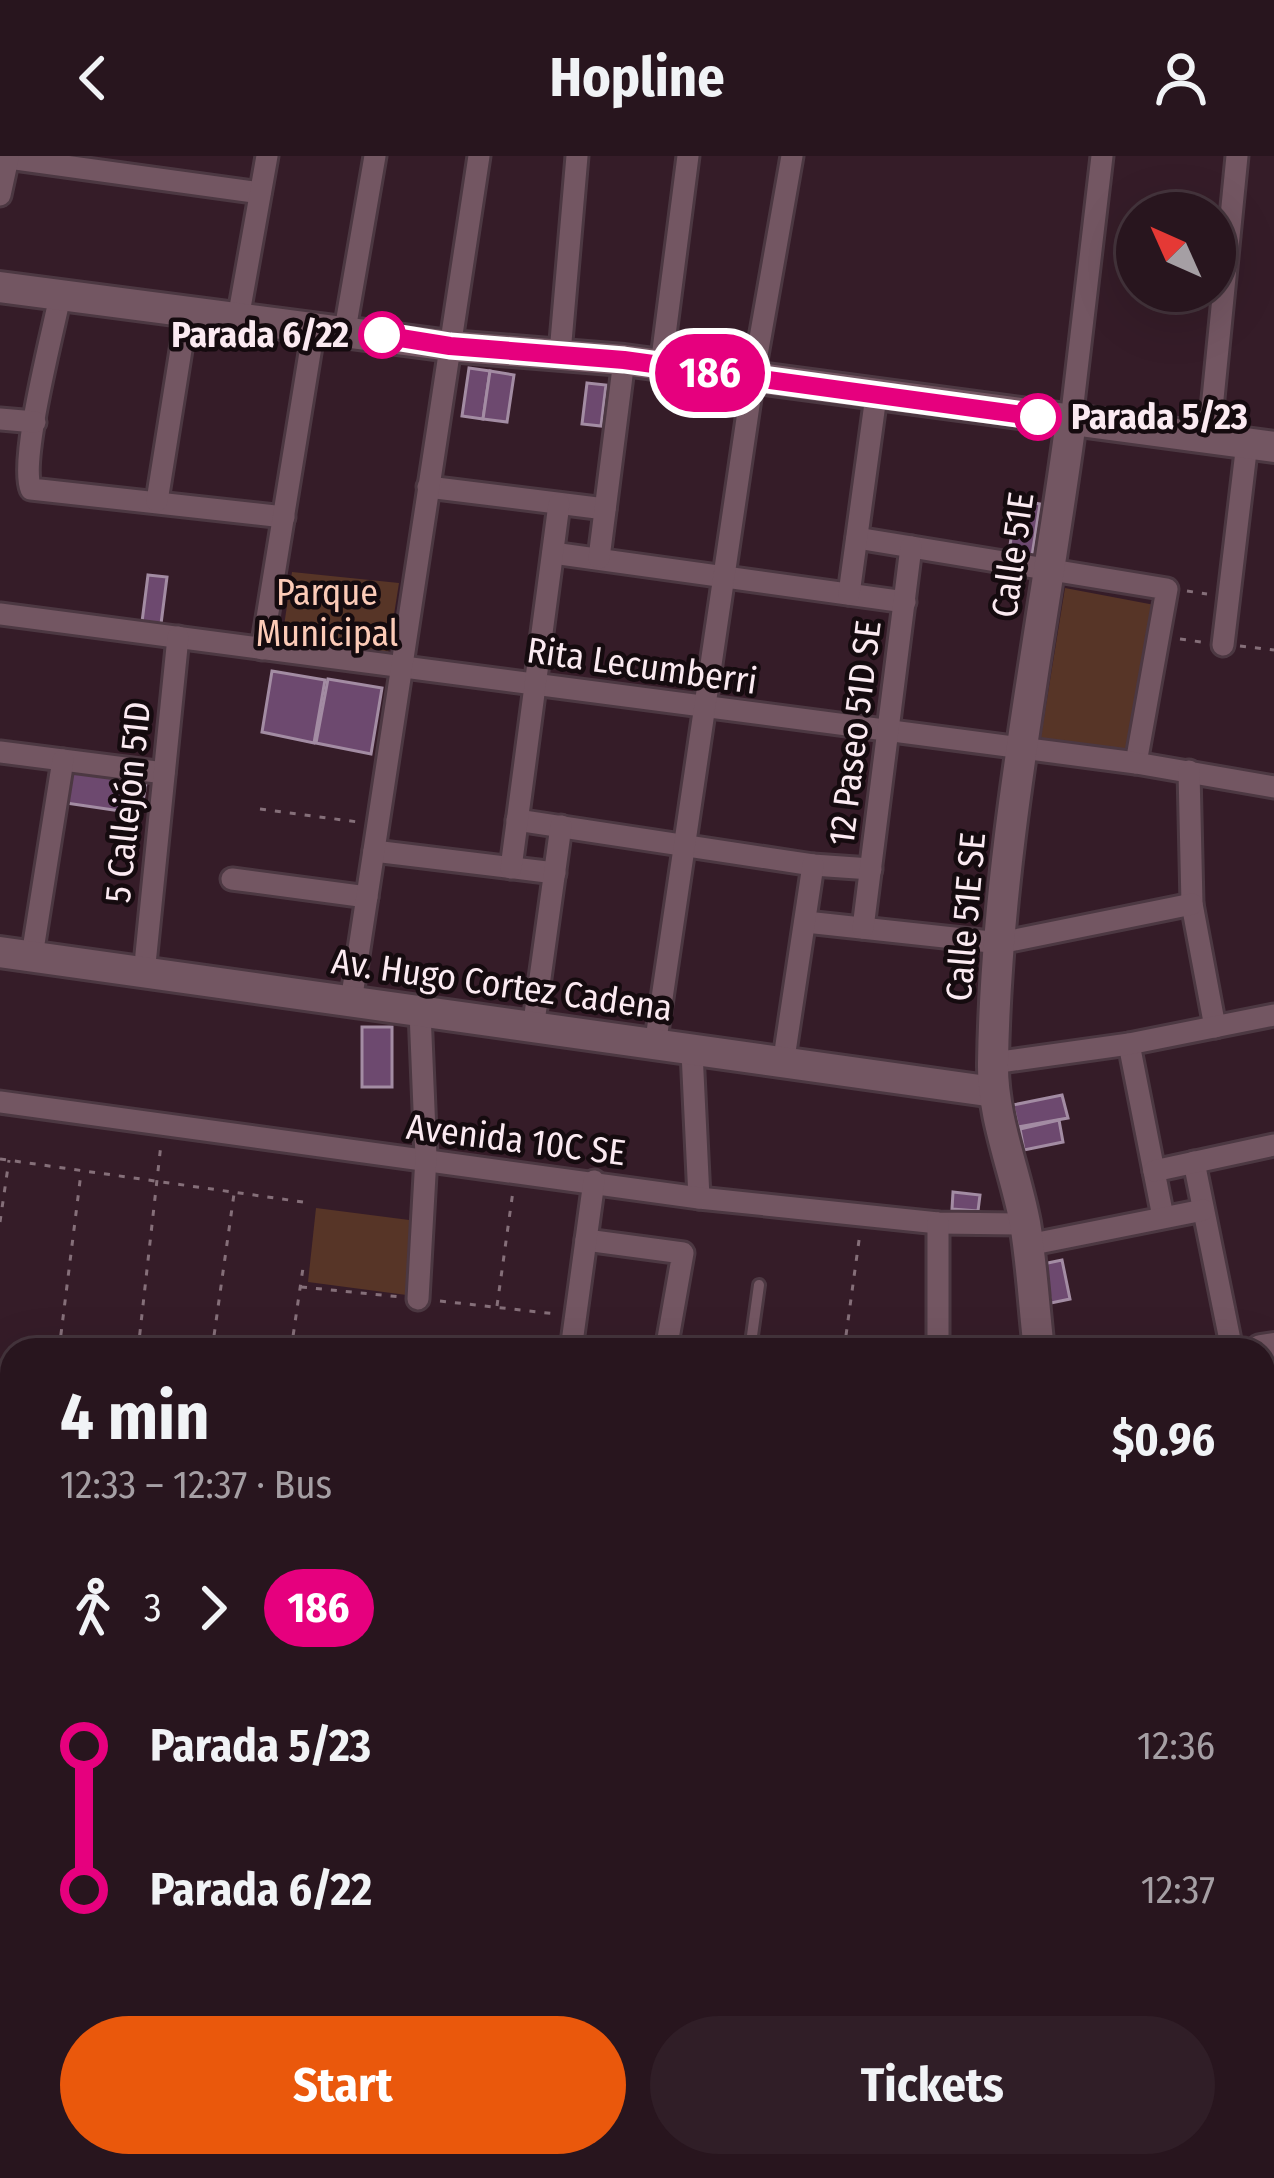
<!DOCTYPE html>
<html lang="en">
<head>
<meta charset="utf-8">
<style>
  :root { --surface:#28151e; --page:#301e27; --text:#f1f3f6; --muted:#a59fa4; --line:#44343c; --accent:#ea580c }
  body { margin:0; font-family:"Fira Sans Condensed",sans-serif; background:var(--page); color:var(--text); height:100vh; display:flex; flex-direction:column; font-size:45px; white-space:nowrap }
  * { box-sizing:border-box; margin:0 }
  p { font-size:39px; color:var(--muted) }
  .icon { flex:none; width:66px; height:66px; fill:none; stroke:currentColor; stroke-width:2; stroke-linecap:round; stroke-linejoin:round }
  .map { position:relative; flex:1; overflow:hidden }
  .details { position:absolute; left:0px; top:1182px; width:1275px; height:840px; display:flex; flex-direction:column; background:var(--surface); border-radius:36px 36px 0 0; box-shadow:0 12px 48px #0002,0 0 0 3px var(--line) }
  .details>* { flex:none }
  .badge { padding:0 24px; border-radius:39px; font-size:42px; line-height:78px }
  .needle { width:78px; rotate:315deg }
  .fabs { position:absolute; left:1116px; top:36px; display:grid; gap:24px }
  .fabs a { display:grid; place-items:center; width:120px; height:120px; border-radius:50%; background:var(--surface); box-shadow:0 12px 48px #0002,0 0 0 3px var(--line); font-size:60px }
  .map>.badge { position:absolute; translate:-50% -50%; box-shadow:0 0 0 6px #fff }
  .legs { display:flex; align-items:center; gap:18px; height:132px; padding:0 60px; font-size:39px }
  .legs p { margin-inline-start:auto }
  .overview { display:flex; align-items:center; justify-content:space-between; height:204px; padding:0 60px }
  h1 { font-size:66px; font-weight:700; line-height:90px }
  .action { display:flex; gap:24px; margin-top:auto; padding:24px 60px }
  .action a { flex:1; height:138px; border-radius:72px; background:var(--accent); color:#fff; font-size:48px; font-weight:700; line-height:138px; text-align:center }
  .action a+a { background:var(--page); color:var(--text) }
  ul { padding:0 60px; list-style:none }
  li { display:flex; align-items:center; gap:42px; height:144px; font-size:45px }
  li i { display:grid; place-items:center; width:18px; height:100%; margin:0 15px; background:currentColor }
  li i::after { content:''; width:30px; height:30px; margin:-15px; border:9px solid; border-radius:50%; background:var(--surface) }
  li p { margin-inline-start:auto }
  li:first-child i { background:linear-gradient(#0000 50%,currentColor 0) }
  li:last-child i { background:linear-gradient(currentColor 50%,#0000 0) }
  header { display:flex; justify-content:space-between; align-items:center; height:156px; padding:0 60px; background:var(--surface); font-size:54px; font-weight:700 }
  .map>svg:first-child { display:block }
  .green { fill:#573527 }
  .building { fill:#6d496f; stroke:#a38ca3; stroke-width:3 }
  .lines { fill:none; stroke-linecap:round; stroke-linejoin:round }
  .lane-casing { stroke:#4c3842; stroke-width:16 }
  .street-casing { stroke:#4c3842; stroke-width:27 }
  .secondary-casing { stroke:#4c3842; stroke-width:36 }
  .path { stroke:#856f79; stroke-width:3; stroke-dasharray:6 9; stroke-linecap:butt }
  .lane { stroke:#735662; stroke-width:10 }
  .street { stroke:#735662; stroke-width:21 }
  .secondary { stroke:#735662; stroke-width:30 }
  .line-1-casing { stroke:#fff; stroke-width:27 }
  .line-1 { stroke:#e6007e; stroke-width:18 }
  .stop-1-dot { fill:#fff; stroke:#e6007e; stroke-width:6 }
  .labels { text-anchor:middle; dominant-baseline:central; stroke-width:9; stroke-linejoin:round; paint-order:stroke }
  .stop-label { font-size:36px; font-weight:bold; fill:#fbeaf1; stroke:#150b0f; text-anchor:end }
  .street-label { font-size:36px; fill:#fbeaf1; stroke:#150b0f }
  .park-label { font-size:36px; fill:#fccbb7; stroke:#150b0f }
</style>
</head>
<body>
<header><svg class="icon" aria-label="back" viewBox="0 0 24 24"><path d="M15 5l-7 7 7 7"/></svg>Hopline<svg class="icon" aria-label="person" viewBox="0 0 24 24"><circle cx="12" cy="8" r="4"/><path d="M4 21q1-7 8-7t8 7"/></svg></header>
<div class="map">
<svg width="1274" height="2022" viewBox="0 0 1274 2022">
  <rect width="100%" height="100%" fill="#351c28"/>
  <!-- green -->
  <g class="green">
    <polygon points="292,416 399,427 387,503 281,490"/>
    <polygon points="1065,432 1160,450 1133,600 1040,586"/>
    <polygon points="316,1052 417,1065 414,1140 308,1126"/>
    <polygon points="0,1271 12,1273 12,1484 0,1475"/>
    <polygon points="12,1841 12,2000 0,2002 0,1850"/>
  </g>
  <!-- building -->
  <g class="building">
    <polygon points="469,212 490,215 483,263 462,260"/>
    <polygon points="490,215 514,219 507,266 483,263"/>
    <polygon points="587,227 606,229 601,270 582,268"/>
    <polygon points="1226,248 1248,252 1244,275 1221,270"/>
    <polygon points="1017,344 1040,348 1031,406 1008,402"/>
    <polygon points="148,419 167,421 161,468 142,466"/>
    <polygon points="272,515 325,524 314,587 262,576"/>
    <polygon points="328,523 382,532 371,598 316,587"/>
    <polygon points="71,612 147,621 141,658 66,647"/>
    <rect x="362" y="871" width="30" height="60"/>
    <polygon points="1062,939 1068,962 1018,971 1013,949"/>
    <polygon points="1059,964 1063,986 1024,994 1020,973"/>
    <polygon points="953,1036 980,1039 978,1055 952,1053"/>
    <polygon points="1062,1104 1070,1143 1051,1147 1043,1108"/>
  </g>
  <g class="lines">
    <defs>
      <polyline id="lane" points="750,1194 759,1129"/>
      <g id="street">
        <polyline points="0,1 260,37"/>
        <polyline points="0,39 8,2"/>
        <path d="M60,140C53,176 19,305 31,333L284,361"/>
        <polyline points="238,163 267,0"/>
        <polyline points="345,174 375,0"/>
        <polyline points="560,197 577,0"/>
        <polyline points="661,210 688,0"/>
        <polyline points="0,263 35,266"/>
        <polyline points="1071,265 1102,0"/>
        <polyline points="1209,283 1237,0"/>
        <polyline points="428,331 605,353"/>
        <polyline points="157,345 187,156"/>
        <polyline points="857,382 1167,433 1136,607"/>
        <polyline points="553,397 905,446"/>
        <polyline points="599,402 624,204"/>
        <polyline points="849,438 876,240"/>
        <polyline points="0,458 1136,607 1274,631"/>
        <polyline points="1223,489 1247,287"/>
        <polyline points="262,493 314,172"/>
        <polyline points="0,596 164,617"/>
        <polyline points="1189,615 1192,748 1215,871"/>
        <polyline points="517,664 813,709 871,713"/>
        <polyline points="374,695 555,717"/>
        <polyline points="511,712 559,348"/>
        <polyline points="232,723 367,741"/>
        <polyline points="806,766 1000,787 1192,748"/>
        <polyline points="863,772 911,391"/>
        <polyline points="32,800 63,604"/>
        <polyline points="144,818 178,481"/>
        <polyline points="351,846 479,0"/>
        <polyline points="533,873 561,670"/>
        <polyline points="1129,888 1163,1061"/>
        <polyline points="655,890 753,222 792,0"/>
        <polyline points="692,896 699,1042"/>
        <polyline points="993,907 1129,888 1274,859"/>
        <polyline points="783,909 813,709"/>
        <polyline points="0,946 699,1042 938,1067 1025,1068"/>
        <polyline points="1194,1006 1232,1194"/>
        <polyline points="1154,1015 1274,989"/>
        <polyline points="586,1084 683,1097 666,1194"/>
        <polyline points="1028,1089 1203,1054"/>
        <polyline points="418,1143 426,1001 420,856"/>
        <polyline points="571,1194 594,1025"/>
        <polyline points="938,1194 938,1067"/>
        <polyline points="1263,1288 1274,1298"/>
        <polyline points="1263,1482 1274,1491"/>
        <polyline points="0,1484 12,1494"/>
        <polyline points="0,1636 12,1628"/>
        <polyline points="1263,1659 1274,1668"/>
        <polyline points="1263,1801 1274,1785"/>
        <polyline points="1263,1841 1274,1850"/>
        <polyline points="1239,2010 1255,2022"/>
      </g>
      <g id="secondary">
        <polyline points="0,131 450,190 624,204 1274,291"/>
        <polyline points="0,796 994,936"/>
        <path d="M1039,1194C1034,1152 1032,1109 1025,1067C1015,1014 992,961 993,907C996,695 1043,475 1071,265"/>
        <polyline points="1261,1194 1274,1192"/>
        <polyline points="1263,1220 1274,1218"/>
        <polyline points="0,1773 12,1765"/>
        <polyline points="0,1806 12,1798"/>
        <polyline points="1169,2010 1172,2022"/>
        <polyline points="1193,2010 1196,2022"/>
      </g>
    </defs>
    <!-- lane casing -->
    <use href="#lane" class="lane-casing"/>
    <!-- street casing -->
    <use href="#street" class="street-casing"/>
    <!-- secondary casing -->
    <use href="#secondary" class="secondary-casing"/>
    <!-- path -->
    <g class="path">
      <polyline points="1187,435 1207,438"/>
      <polyline points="1180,483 1201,486"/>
      <polyline points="1240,490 1274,494"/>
      <polyline points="260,653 358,666"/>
      <polyline points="0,1003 303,1046"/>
      <polyline points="0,1066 9,1004"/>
      <polyline points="301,1131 401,1141"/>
      <polyline points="440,1145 556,1158"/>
      <polyline points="497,1150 513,1035"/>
      <polyline points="59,1194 81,1017"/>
      <polyline points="138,1194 161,988"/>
      <polyline points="212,1194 234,1038"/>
      <polyline points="291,1194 303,1112"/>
      <polyline points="844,1194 860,1077"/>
      <polyline points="0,1269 12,1271"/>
      <polyline points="324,2010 326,2022"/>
      <polyline points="619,2010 620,2022 717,2010"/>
      <polyline points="881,2010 883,2022"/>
      <polyline points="325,2019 379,2010"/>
    </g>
    <!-- lane -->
    <use href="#lane" class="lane"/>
    <!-- street -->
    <use href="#street" class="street"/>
    <!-- secondary -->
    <use href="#secondary" class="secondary"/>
  </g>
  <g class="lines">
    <defs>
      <polyline id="line-1" points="382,179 450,190 624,204 1038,261"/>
    </defs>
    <!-- line-1 casing -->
    <use href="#line-1" class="line-1-casing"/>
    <!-- line-1 -->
    <use href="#line-1" class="line-1"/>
  </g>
  <!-- markers -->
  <g class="stop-1-dot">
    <circle cx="382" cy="179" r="21"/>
    <circle cx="1038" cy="261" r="21"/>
  </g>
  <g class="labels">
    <!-- stop labels -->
    <g class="stop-label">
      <text x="349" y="179">Parada 6/22</text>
      <text x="1071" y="261" text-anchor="start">Parada 5/23</text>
    </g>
    <!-- street labels -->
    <g class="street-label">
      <text transform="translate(1013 399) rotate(-82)">Calle 51E</text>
      <text transform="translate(642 510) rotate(8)">Rita Lecumberri</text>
      <text transform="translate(855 577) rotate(-83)">12 Paseo 51D SE</text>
      <text transform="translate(128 646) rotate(-84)">5 Callejón 51D</text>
      <text transform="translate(966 761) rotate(-85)">Calle 51E SE</text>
      <text transform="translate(502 829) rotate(8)">Av. Hugo Cortez Cadena</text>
      <text transform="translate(516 984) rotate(7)">Avenida 10C SE</text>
    </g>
    <!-- park labels -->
    <g class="park-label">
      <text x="327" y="437">Parque<tspan x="327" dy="41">Municipal</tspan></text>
    </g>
  </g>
</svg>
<div class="fabs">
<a><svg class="needle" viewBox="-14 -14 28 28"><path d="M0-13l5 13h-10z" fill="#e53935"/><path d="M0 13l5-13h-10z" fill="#a59fa4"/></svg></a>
</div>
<b class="badge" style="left:710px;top:217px;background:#e6007e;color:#fff">186</b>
<section class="details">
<div class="overview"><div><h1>4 min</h1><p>12:33 – 12:37 · Bus</p></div><b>$0.96</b></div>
<div class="legs"><svg class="icon" aria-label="walk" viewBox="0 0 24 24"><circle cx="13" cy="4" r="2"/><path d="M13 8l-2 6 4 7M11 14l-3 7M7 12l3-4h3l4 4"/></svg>3<svg class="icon" aria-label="forward" viewBox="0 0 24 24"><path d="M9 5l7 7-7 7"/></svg><b class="badge" style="background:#e6007e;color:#fff">186</b></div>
<ul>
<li><i style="color:#e6007e"></i><b>Parada 5/23</b><p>12:36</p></li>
<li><i style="color:#e6007e"></i><b>Parada 6/22</b><p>12:37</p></li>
</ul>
<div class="action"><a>Start</a><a>Tickets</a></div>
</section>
</div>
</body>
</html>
